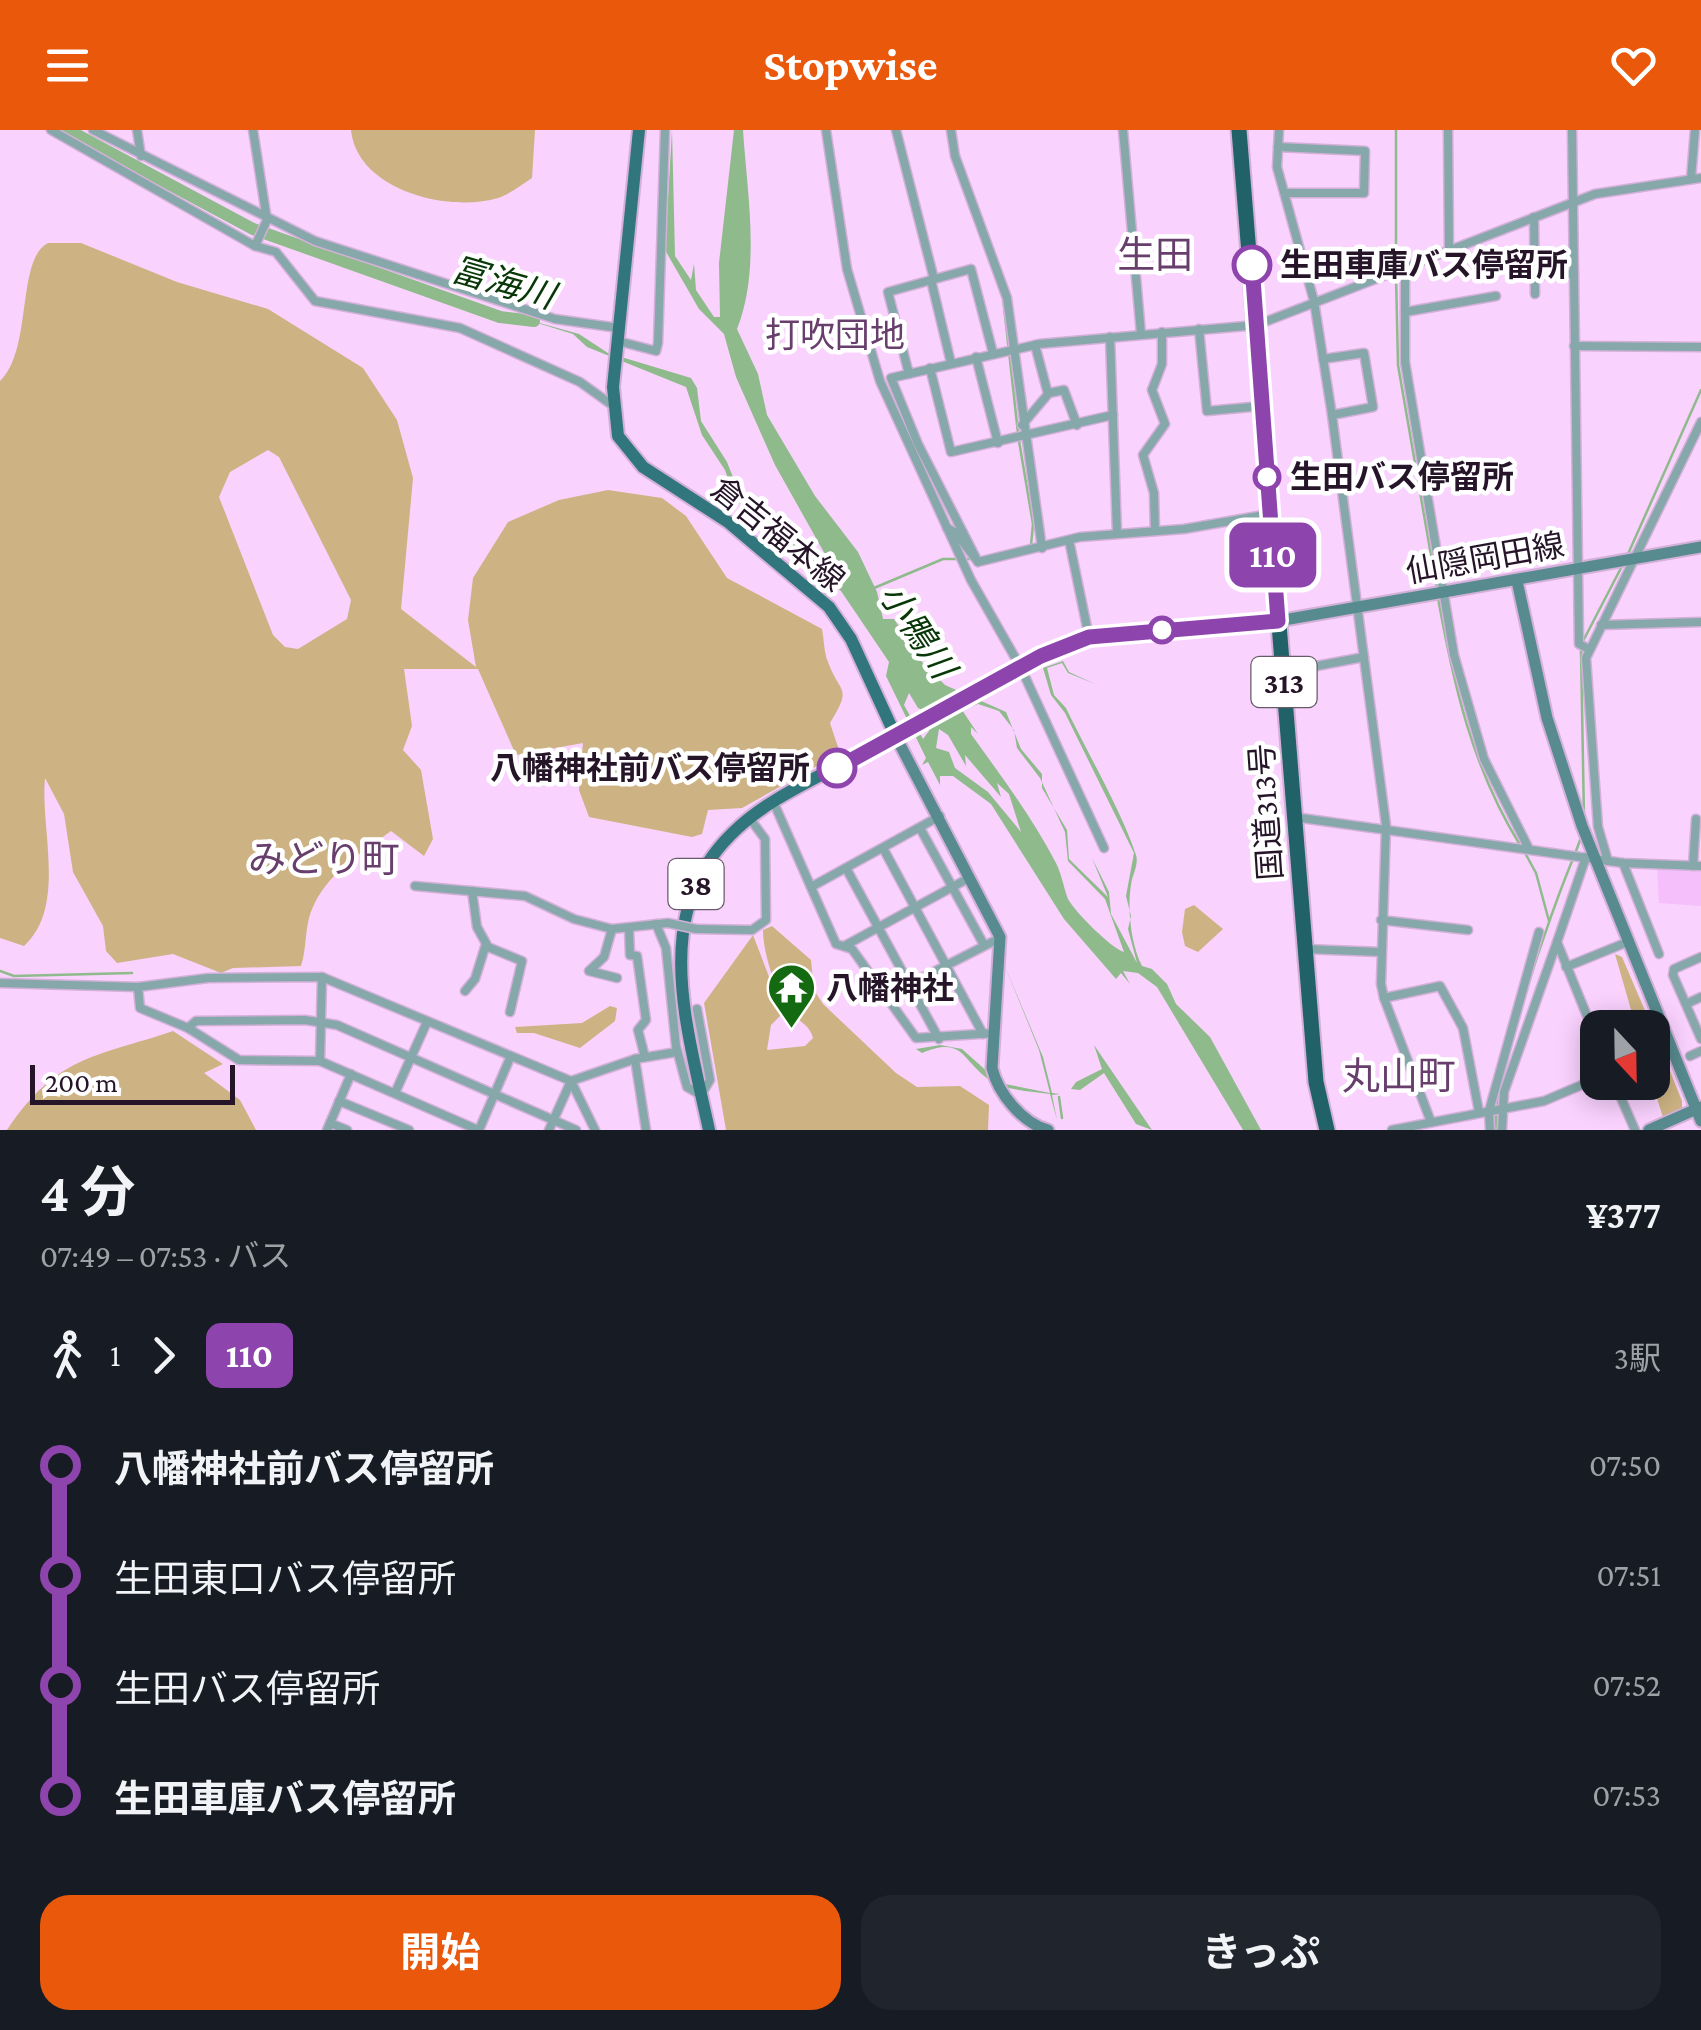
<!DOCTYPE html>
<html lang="ja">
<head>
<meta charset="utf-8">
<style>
  :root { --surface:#171b24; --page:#20242c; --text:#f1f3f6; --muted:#9ea1a6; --accent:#ea580c }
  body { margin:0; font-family:"Crimson Pro","Noto Sans JP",serif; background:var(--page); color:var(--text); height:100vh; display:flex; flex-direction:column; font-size:38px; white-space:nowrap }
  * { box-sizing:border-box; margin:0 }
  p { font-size:32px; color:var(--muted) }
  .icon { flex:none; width:55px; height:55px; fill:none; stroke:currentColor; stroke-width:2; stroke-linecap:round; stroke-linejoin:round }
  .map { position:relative; height:1000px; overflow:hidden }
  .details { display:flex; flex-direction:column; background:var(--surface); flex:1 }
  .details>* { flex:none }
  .badge { padding:0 20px; border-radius:15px; font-size:35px; line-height:65px }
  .needle { width:65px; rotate:158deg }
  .controls { position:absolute; left:1580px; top:880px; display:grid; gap:20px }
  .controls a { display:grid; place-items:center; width:90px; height:90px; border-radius:20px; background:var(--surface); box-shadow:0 5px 25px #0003; font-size:50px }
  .scale { position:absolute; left:30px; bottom:25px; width:205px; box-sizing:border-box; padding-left:10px; border:5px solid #261529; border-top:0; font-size:28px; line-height:35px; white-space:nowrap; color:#261529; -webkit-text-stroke:8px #fff; paint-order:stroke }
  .map>.badge { position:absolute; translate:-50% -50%; box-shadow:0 0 0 5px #fff }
  .legs { display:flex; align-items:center; gap:15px; height:110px; padding:0 40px; font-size:32px }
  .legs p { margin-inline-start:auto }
  .head { display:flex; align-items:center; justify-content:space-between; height:170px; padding:0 40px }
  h1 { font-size:55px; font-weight:700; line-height:75px }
  .cta { display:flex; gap:20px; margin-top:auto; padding:20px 40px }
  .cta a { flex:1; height:115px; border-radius:30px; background:var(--accent); color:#fff; font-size:40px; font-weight:700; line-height:115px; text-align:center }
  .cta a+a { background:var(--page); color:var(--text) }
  ul { padding:0 40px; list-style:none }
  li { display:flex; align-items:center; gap:35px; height:110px; font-size:38px }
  li i { display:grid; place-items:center; width:15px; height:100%; margin:0 12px; background:currentColor }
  li i::after { content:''; width:25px; height:25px; margin:-12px; border:8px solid; border-radius:50%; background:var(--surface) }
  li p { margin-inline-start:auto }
  li:first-child i { background:linear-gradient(#0000 50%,currentColor 0) }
  li:last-child i { background:linear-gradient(currentColor 50%,#0000 0) }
  header { display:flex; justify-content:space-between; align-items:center; height:130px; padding:0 40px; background:var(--accent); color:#fff; font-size:45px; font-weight:700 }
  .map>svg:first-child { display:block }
  .built { fill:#f4bffb }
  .green { fill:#cdb383; fill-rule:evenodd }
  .water { fill:#8fba8b; fill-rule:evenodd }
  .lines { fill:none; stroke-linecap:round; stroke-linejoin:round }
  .stream { stroke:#8fba8b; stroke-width:2.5 }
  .river { stroke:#8fba8b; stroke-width:12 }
  .street-casing { stroke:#d3b0d8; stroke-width:11 }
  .secondary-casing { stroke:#d3b0d8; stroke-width:15 }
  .primary-casing { stroke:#d3b0d8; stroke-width:16 }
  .highway-casing { stroke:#d3b0d8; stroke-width:19 }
  .street { stroke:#86a8aa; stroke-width:8 }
  .secondary { stroke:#578b8f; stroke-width:11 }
  .primary { stroke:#31767c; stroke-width:12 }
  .highway { stroke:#206267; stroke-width:15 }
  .street-bridge-casing { stroke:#d3b0d8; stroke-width:11; stroke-linecap:butt }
  .street-bridge { stroke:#86a8aa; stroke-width:8 }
  .line-1-casing { stroke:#fff; stroke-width:22 }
  .line-1 { stroke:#8e44ad; stroke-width:15 }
  .stop-1-dot { fill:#fff; stroke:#8e44ad; stroke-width:5 }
  .labels { text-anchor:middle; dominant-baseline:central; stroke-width:9; stroke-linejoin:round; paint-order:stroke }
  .shield { fill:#fff; stroke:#675b69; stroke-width:2.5 }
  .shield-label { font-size:30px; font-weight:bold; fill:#261529 }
  .stop-label { font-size:32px; font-weight:bold; fill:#261529; stroke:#fff; text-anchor:start }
  .street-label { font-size:32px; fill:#261529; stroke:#fff }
  .poi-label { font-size:32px; font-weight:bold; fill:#261529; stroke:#fff; text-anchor:start }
  .water-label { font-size:35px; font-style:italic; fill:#093808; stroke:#fff }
  .neighbourhood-label { font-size:35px; fill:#673e6c; stroke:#fff }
  .quarter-label { font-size:38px; fill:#673e6c; stroke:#fff }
</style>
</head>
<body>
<header><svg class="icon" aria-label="menu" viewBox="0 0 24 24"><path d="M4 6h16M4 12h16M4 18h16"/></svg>Stopwise<svg class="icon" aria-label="heart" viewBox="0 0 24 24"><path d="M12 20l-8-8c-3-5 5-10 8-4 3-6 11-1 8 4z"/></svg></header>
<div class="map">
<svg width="1701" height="1000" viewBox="0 0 1701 1000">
  <rect width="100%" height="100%" fill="#f9d2fe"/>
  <!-- built -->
  <polygon class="built" points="1657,737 1701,737 1701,776 1659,773"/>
  <!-- green -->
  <g class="green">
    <path d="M351,0H535L532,48C521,55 510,64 498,68C448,83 357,60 351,0Z"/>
    <path d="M48,113H81L177,152L268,179L363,238L397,290L413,348L401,479L476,537L468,490L473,448L508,392L559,370L608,360L662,368L686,386L727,448L822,499C824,509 824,523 828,532C840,565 853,555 830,593L840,623L742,678L708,680L702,704L692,707L589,687L579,660L583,613L516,625L478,539H404L412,596L403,620L421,640L433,709L424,726L391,701C358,725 321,747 309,788C305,804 306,821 301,836L233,838L221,843L173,824L117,833L106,821L103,796L73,742L64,684L45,648C40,699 67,777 24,816L0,808V251C33,220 16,129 48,113ZM268,320L279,327L351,470L347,489L298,519L285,517L273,505L219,367L230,342Z"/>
    <polygon points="1194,775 1223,799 1198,822 1185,816 1182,802 1185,779"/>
    <path d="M772,796L811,830L814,860L823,874L896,943L917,957L960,956L989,975L988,1000H726L704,873L753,805L783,883L771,895L767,920L805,916L813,908C809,892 795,891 787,878C775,858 763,823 763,800Z"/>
    <polygon points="1615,824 1622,827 1652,897 1636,897"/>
    <polygon points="610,876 617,878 615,891 580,918 534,903 517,903 515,897 582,893"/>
    <polygon points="1653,899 1682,971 1682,979 1663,987 1652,953"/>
    <path d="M173,901L223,934L204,943L240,970L256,1000H7C58,925 93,928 173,901Z"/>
  </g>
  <!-- water -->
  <g class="water">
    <path d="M672,0L675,126L691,150L694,134L696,160L714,187H720L719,133L734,0H743C747,63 761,139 737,199L758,244L767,285L815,366L858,422L877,462L883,489H894L922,532L945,555L1006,582L1021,619L1042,644V658L1067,700L1069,729L1108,767L1092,728L1109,762L1111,784L1137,833L1128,799L1131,786L1126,766L1134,723L1065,583L1051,565L1043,538L1063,531L1069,542L1095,554L1068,543L1062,533L1047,538L1054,565L1066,578C1086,620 1122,682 1136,725C1139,735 1132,745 1131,755C1127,778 1131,815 1142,836L1152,839L1167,854L1176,874L1210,907L1261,1000H1243L1157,857L1138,843L1123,841L1130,854L1121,843L1116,849L1064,789L991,674L953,646H940V655L928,632L922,635L926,628L886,546L889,532L841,461L735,369L725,340L702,305L686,257L587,217L573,204L518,187L579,204L608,223L691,248L697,258L701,291L727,332L740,365L809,422L830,433L775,335L736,247L724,204L699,179L665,120ZM909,563L918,578L929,583V601L923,609L904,575ZM978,574L999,581L1014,600L1017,618L1040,648L1065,702L1068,731L1105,769L1124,822C1112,819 1074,781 1068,769C1064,759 1062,745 1056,733C1032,687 1001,646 971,604V597L978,604L962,580ZM939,599L948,605L966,636L965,625L1001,667L997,653L1009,664L1021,702L988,662L955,638L949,622L936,618Z"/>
    <path d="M1004,834L1043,927L1052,963L1060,964L1052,965L1057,990L1050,964C1031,961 1005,961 988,949C961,929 963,906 922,923L916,919L940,915L962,919L1000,953L1050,963L1039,920Z"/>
    <polygon points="1094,915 1152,1000 1136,994 1104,943 1080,960 1071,959 1076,952 1102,939"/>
  </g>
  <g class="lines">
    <!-- stream -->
    <g class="stream">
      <polyline points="947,0 952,28"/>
      <polyline points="1396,138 1396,0"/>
      <polyline points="1396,146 1398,235 1437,460"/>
      <polyline points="1003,167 1018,303"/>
      <polyline points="1019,311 1033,394 1031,415"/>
      <polyline points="1628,424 1701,260"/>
      <polyline points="874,458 943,429 970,429"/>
      <path d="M1438,468C1454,556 1472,637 1520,715"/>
      <polyline points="1582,513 1621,438"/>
      <polyline points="1581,521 1584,688"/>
      <polyline points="1524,721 1536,743 1549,791"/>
      <polyline points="1576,721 1582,705"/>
      <polyline points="0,841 14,846 132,843"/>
      <polyline points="1059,967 1062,988"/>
      <path d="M1496,1000C1491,953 1552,778 1573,729"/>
    </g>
    <!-- river -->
    <polyline class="river" points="68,0 253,99 500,187 534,191"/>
    <defs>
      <g id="street">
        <polyline points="51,0 255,116 276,122 315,171 460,198 580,252 612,275"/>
        <polyline points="93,0 315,111 555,189 619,198"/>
        <polyline points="137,0 141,26"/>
        <polyline points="253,0 267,90 255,116"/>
        <polyline points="826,0 847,139 880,251 971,450 1021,538 1104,718"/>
        <polyline points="896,0 934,149"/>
        <polyline points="951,0 955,26 1007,168 1042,418"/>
        <polyline points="1123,0 1141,204"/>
        <polyline points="1279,0 1277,37 1314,171 1332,285 1386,695 1381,854 1384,868 1440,856 1463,898 1479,982"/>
        <polyline points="1448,0 1449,118"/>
        <polyline points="1572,0 1579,514 1589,519"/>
        <polyline points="1278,17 1365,21 1364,63 1285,63"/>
        <polyline points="1691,49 1695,0"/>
        <polyline points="1534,87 1535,164"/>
        <polyline points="1405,135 1405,232 1454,525 1484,629 1528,717"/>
        <polyline points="1535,145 1574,144"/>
        <polyline points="931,150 951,233"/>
        <polyline points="1405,182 1496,166"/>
        <polyline points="1199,199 1207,281 1262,276"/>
        <polyline points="1110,207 1117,403"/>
        <polyline points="618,211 656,221 658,213 665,0"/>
        <polyline points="1035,215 1048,264"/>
        <polyline points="1574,216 1701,217"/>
        <polyline points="976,227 998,313"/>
        <polyline points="1323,229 1364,223 1373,277 1332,285"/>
        <polyline points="930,238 951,322 1113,285"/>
        <polyline points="909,244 888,162 971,139 993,223"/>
        <polyline points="1022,295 1049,263 1064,260 1077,295"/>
        <polyline points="947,398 955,402 978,432 918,314 891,248 1039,214 1257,195 1595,64 1701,48"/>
        <polyline points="1155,401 1154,363 1143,325 1165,294 1152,260 1162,234 1162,202"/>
        <polyline points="1069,410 1089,507"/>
        <polyline points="978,432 1080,407 1184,399 1270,384"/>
        <polyline points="1601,495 1701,492"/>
        <polyline points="1285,542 1364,527"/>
        <polyline points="773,671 836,814 852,819 916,908 995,903"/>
        <polyline points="1294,687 1623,733 1701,736"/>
        <polyline points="920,698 984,815"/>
        <polyline points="883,718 983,904"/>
        <polyline points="1586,727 1557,812 1598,913"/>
        <polyline points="1608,731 1598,697 1586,528 1701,292"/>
        <polyline points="1623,733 1659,824"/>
        <polyline points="1693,736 1696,689"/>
        <polyline points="846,738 939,909"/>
        <polyline points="415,756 525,766 574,789 612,799 668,793"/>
        <polyline points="811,757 940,686"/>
        <polyline points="472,761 477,797 488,817 522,831 510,882"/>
        <polyline points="1381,790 1468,800"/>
        <polyline points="656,794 666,818 676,916 687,957 701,965 710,950 697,879"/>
        <polyline points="612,799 604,827 589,841 617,848"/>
        <polyline points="629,799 630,825 637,826 646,890 638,900 645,927"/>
        <polyline points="696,799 752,800 766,790 765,709 751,690"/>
        <polyline points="846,815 969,748"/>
        <polyline points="1305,819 1380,822"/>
        <polyline points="1701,827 1674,839 1673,845 1701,909"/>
        <polyline points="1566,837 1625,813"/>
        <polyline points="0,853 138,857 208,848 322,847 571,951 595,1000"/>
        <polyline points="910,854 1000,808"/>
        <polyline points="138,857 140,878 188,898 239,930 320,931 478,1000"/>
        <polyline points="465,861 475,849 486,814"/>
        <polyline points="1384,868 1431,992"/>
        <polyline points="1686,874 1701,867"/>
        <polyline points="188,898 196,891 305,890 337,895 576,1000"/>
        <polyline points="1690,926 1701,921"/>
        <polyline points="635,929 646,1000"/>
        <polyline points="320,931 322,847"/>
        <polyline points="1614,952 1635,1000"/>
        <polyline points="395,963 427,892"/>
        <polyline points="339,971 409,1000"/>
        <polyline points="330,993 347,1000"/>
        <polyline points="327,1000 351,944"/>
        <polyline points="479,1000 510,928"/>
        <polyline points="549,1000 571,951 635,929 677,922"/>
        <polyline points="1392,1000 1544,971 1598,948"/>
        <polyline points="1490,1000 1489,981 1539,802"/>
        <polyline points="1502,1000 1504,962 1557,812"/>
      </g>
      <g id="secondary">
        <polyline points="1517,451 1547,588 1582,696 1701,991"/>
        <path d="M1048,1000C1022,993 998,963 992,938L1000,807L896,607L1041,526L1089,507L1278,491L1701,417"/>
        <polyline points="1649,1000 1701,977"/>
      </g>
      <path id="primary" d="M639,0L613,257L618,306L643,337L728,392L829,477L851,509L896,607C855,628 813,647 774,671C641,753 682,875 709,1000"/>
      <polyline id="highway" points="1239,0 1316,952 1327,1000"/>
    </defs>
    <!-- street casing -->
    <use href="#street" class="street-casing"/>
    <!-- secondary casing -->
    <use href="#secondary" class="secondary-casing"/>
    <!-- primary casing -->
    <use href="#primary" class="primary-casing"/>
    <!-- highway casing -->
    <use href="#highway" class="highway-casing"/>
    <!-- street -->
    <use href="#street" class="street"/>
    <!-- secondary -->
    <use href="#secondary" class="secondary"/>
    <!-- primary -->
    <use href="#primary" class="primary"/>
    <!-- highway -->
    <use href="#highway" class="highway"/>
    <defs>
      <polyline id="street-bridge" points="668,793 696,799"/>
    </defs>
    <!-- street-bridge casing -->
    <use href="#street-bridge" class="street-bridge-casing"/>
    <!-- street-bridge -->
    <use href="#street-bridge" class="street-bridge"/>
  </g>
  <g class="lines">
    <defs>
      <polyline id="line-1" points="837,638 1041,526 1089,507 1278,491 1252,135"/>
    </defs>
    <!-- line-1 casing -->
    <use href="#line-1" class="line-1-casing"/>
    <!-- line-1 -->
    <use href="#line-1" class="line-1"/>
  </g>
  <!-- icons -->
  <defs>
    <symbol id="temple-pin" viewBox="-11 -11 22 30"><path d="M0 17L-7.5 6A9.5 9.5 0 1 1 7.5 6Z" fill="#136a11" stroke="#fff"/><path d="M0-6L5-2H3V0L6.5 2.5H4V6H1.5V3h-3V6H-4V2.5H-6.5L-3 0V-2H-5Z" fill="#fff"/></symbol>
  </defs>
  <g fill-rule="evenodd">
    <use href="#temple-pin" x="764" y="830" width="55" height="75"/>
  </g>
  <!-- markers -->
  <g class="stop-1-dot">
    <circle cx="1252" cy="135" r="18"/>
    <circle cx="1267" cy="347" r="12"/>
    <circle cx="1162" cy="500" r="12"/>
    <circle cx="837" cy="638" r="18"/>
  </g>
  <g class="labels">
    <!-- shield labels -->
    <g class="shield">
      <rect x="1251.5" y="527" width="65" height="50" rx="8"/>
      <rect x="668.5" y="729" width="55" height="50" rx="8"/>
    </g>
    <g class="shield-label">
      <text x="1284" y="552">313</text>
      <text x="696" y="754">38</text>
    </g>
    <!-- stop labels -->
    <g class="stop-label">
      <text x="1280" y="135">生田車庫バス停留所</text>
      <text x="1290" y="347">生田バス停留所</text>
      <text x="810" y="638" text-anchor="end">八幡神社前バス停留所</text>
    </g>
    <!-- street labels -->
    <g class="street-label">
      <text transform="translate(778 404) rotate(39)">倉吉福本線</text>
      <text transform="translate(1485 428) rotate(-10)">仙隠岡田線</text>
      <text transform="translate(1266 682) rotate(-94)">国道313号</text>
    </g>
    <!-- poi labels -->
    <g class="poi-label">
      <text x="826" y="858">八幡神社</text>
    </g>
    <!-- water labels -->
    <g class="water-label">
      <text transform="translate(503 153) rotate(16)">富海川</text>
      <text transform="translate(917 501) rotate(56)">小鴨川</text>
    </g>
    <!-- neighbourhood labels -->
    <g class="neighbourhood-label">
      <text x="835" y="205">打吹団地</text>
    </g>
    <!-- quarter labels -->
    <g class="quarter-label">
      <text x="1155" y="125">生田</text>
      <text x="324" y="729">みどり町</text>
      <text x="1399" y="946">丸山町</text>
    </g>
  </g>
</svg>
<div class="controls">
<a><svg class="needle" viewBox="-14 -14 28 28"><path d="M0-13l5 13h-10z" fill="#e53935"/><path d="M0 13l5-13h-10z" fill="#9ea1a6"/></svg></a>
</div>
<div class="scale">200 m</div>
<b class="badge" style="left:1273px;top:425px;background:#8e44ad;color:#fff">110</b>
</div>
<section class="details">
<div class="head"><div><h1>4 分</h1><p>07:49 – 07:53 · バス</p></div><b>¥377</b></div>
<div class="legs"><svg class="icon" aria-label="walk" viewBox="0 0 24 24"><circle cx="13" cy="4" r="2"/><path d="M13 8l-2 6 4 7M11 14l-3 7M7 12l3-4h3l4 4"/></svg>1<svg class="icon" aria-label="forward" viewBox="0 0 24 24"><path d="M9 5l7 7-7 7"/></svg><b class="badge" style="background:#8e44ad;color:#fff">110</b><p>3駅</p></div>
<ul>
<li><i style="color:#8e44ad"></i><b>八幡神社前バス停留所</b><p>07:50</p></li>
<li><i style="color:#8e44ad"></i><span>生田東口バス停留所</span><p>07:51</p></li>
<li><i style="color:#8e44ad"></i><span>生田バス停留所</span><p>07:52</p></li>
<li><i style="color:#8e44ad"></i><b>生田車庫バス停留所</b><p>07:53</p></li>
</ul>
<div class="cta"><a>開始</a><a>きっぷ</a></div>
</section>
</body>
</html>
